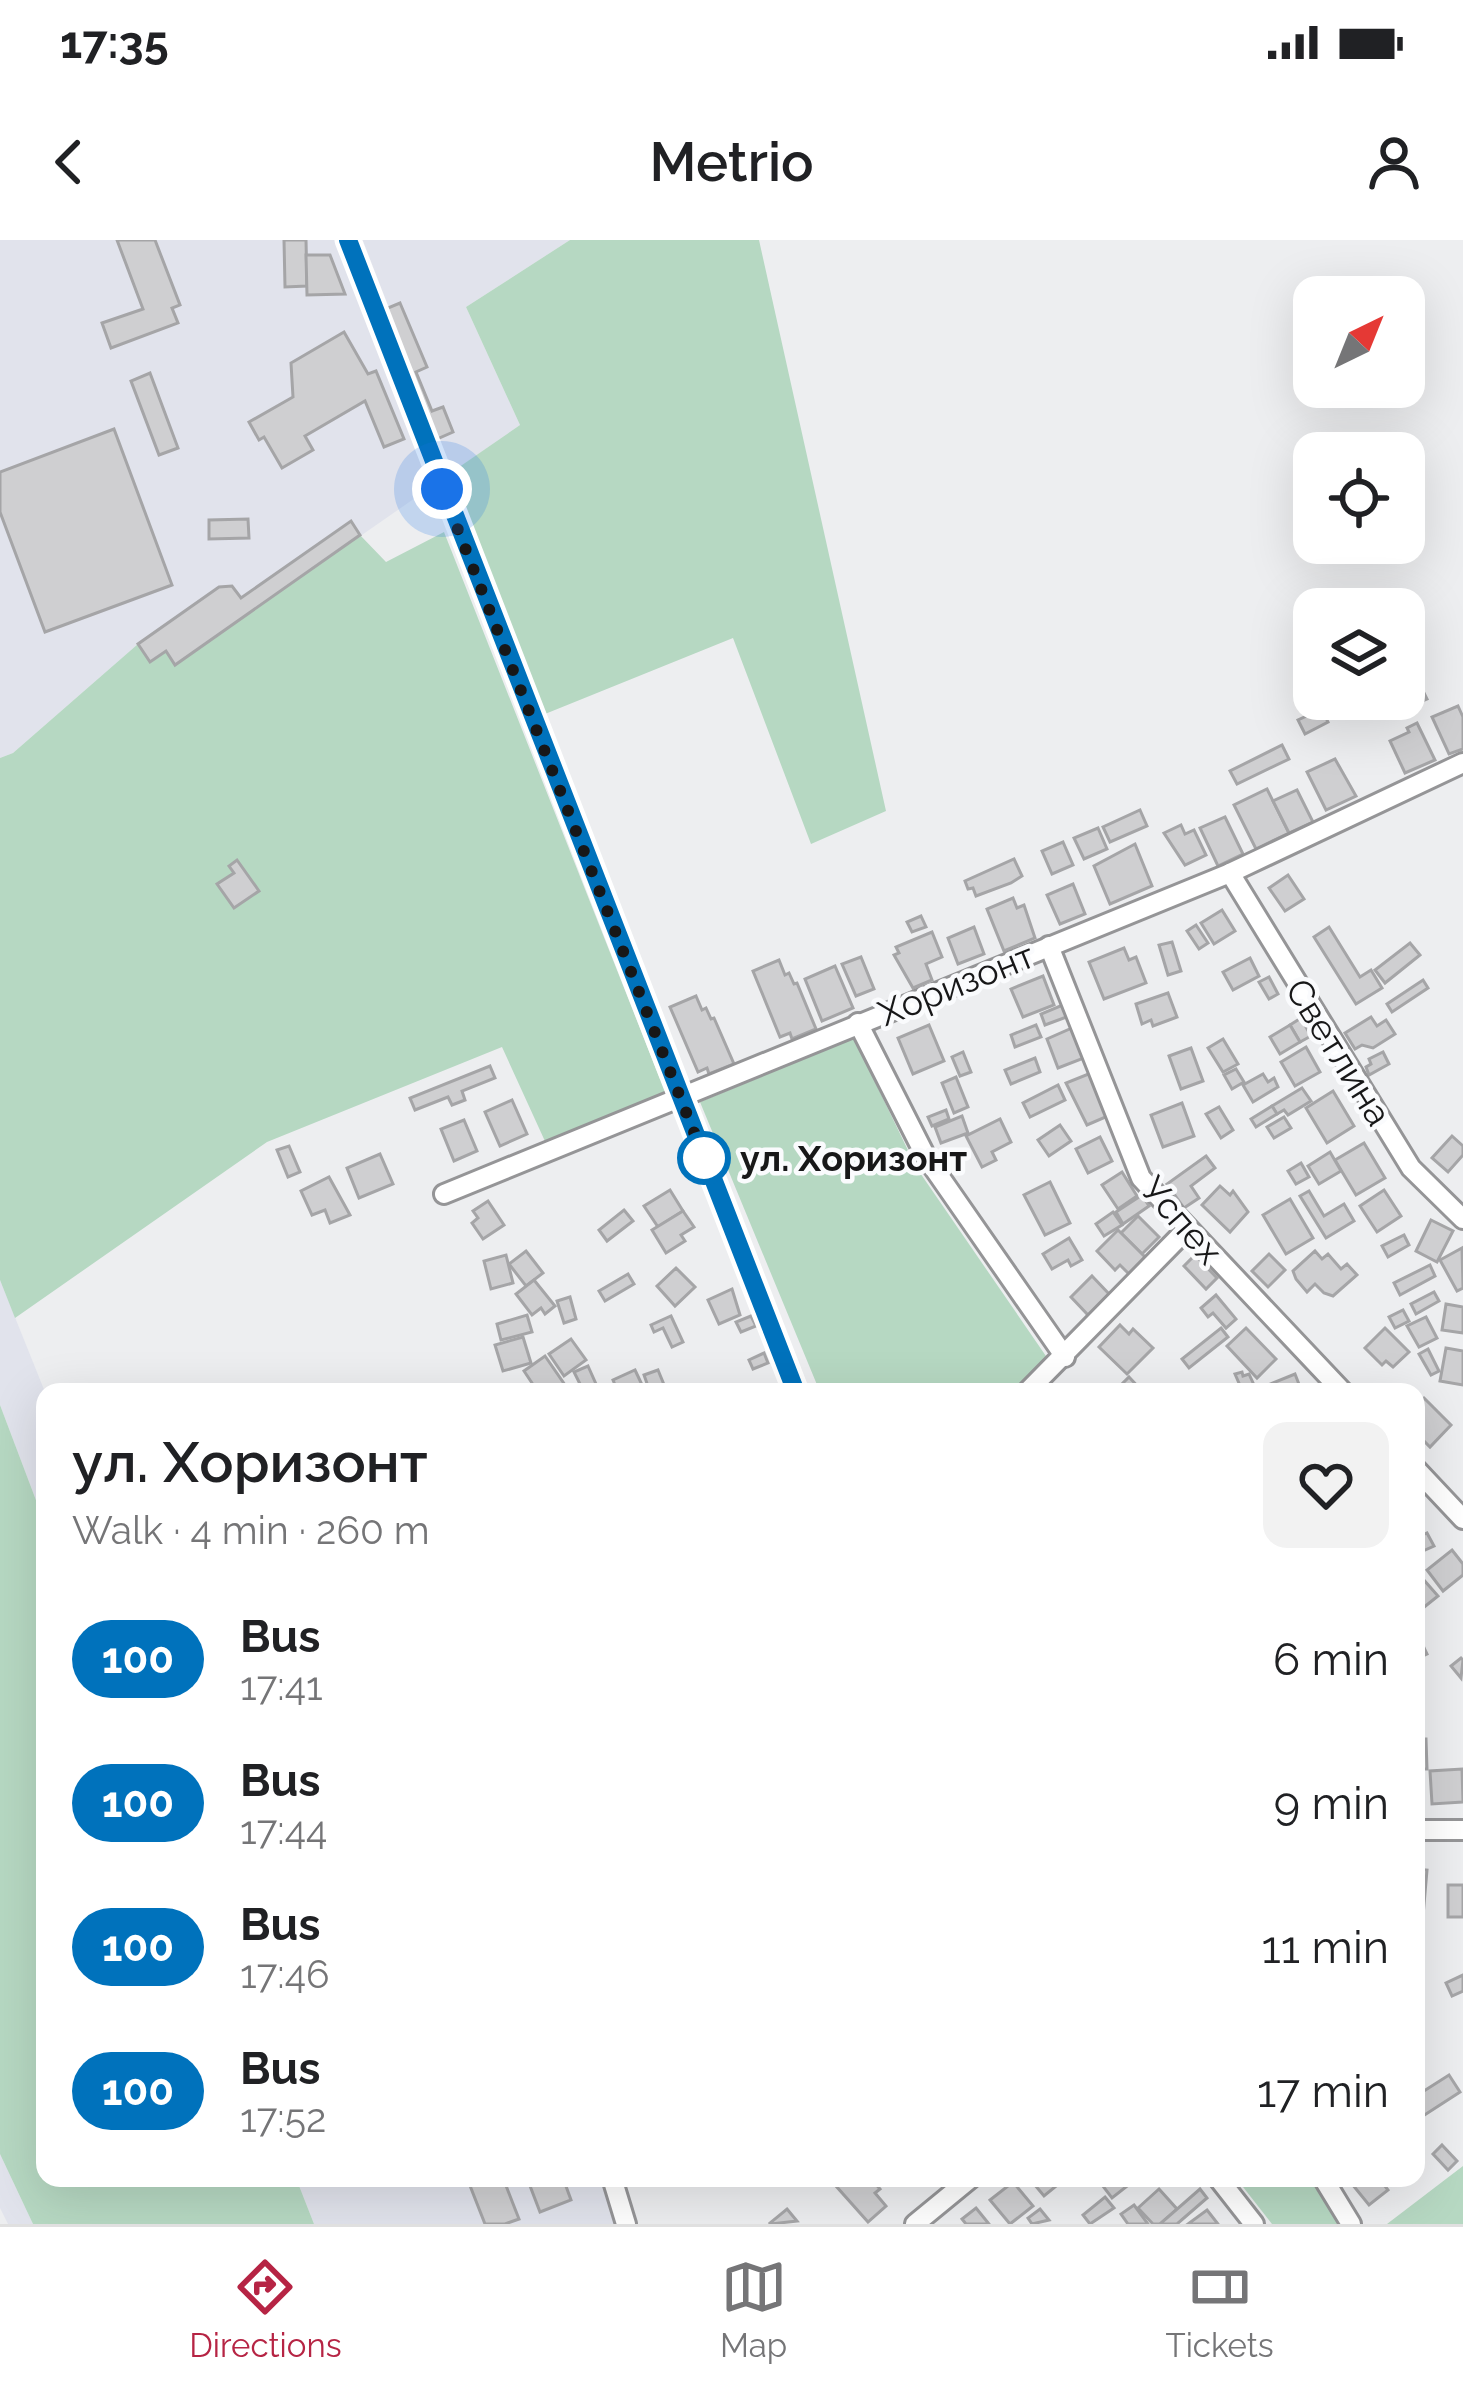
<!DOCTYPE html>
<html lang="en">
<head>
<meta charset="utf-8">
<style>
  :root { --surface:#fff; --page:#f2f2f2; --text:#202124; --muted:#757577; --line:#e0e0e0; --accent:#b62444 }
  body { margin:0; font-family:Raleway,sans-serif; background:var(--page); color:var(--text); height:100vh; display:flex; flex-direction:column; font-size:45px; white-space:nowrap }
  * { box-sizing:border-box; margin:0 }
  p { font-size:39px; color:var(--muted) }
  .icon { flex:none; width:66px; height:66px; fill:none; stroke:currentColor; stroke-width:2; stroke-linecap:round; stroke-linejoin:round }
  .map { position:relative; flex:1; overflow:hidden }
  .sheet { position:absolute; left:36px; top:1143px; width:1389px; height:804px; display:flex; flex-direction:column; background:var(--surface); border-radius:24px; box-shadow:0 12px 48px #0002 }
  .sheet>* { flex:none }
  .badge { padding:0 24px; border-radius:39px; font-size:42px; line-height:78px }
  .needle { width:78px; rotate:43deg }
  .fabs { position:absolute; left:1293px; top:36px; display:grid; gap:24px }
  .fabs a { display:grid; place-items:center; width:132px; height:132px; border-radius:24px; background:var(--surface); box-shadow:0 12px 48px #0002; font-size:60px }
  .you { position:absolute; width:60px; height:60px; margin:-30px; border:9px solid #fff; border-radius:50%; background:#1a73e8; box-shadow:0 0 0 18px #1a73e833 }
  .map>.badge { position:absolute; translate:-50% -50%; box-shadow:0 0 0 6px #fff }
  .round { display:grid; place-items:center; flex:none; width:126px; height:126px; border-radius:24px; background:var(--page) }
  .overview { display:flex; align-items:center; justify-content:space-between; height:204px; padding:0 36px }
  h1 { font-size:57px; font-weight:600; line-height:90px }
  ul { padding:0; list-style:none }
  li { display:flex; align-items:center; gap:36px; height:144px; padding:0 36px }
  li div { flex:1 }
  li b { display:block; font-size:45px }
  li em { font-style:normal }
  li .badge { min-width:132px; font-weight:700; text-align:center }
  .status { display:flex; justify-content:space-between; align-items:center; height:84px; padding:0 60px; background:var(--surface); direction:ltr }
  .status svg { height:33px; fill:currentColor }
  header { display:flex; justify-content:space-between; align-items:center; height:156px; padding:0 36px; background:var(--surface); font-size:54px; font-weight:600 }
  .menu { display:flex; justify-content:space-around; align-items:center; height:168px; border-top:3px solid var(--line); background:var(--surface); font-size:33px; color:var(--muted) }
  .menu a { display:grid; justify-items:center; gap:6px }
  .menu .active { color:var(--accent) }
  .map>svg:first-child { display:block }
  .built { fill:#e1e3ec }
  .green { fill:#b6d8c2 }
  .building { fill:#cfcfd1; stroke:#a5a5a7; stroke-width:3 }
  .lines { fill:none; stroke-linecap:round; stroke-linejoin:round }
  .minor-casing { stroke:#959597; stroke-width:24 }
  .minor { stroke:#fff; stroke-width:18 }
  .line-casing { stroke:#fff; stroke-width:27 }
  .line { stroke:#0072bc; stroke-width:18 }
  .walk { stroke:#171718; stroke-width:12; stroke-dasharray:0 21.6 }
  .stop-dot { fill:#fff; stroke:#0072bc; stroke-width:6 }
  .labels { text-anchor:middle; dominant-baseline:central; stroke-width:9; stroke-linejoin:round; paint-order:stroke }
  .street-label { font-size:36px; fill:#171718; stroke:#fafbfd }
  .stop-label { font-size:36px; font-weight:bold; fill:#171718; stroke:#fafbfd; text-anchor:start }
</style>
</head>
<body>
<div class="status"><b>17:35</b><svg viewBox="0 0 49 12"><path d="M0 12V9h3v3zM5 12V6h3v6zM10 12V3h3v9zM15 12V0h3v12zM26 1h20v11H26zM47 4h2v5h-2z"/></svg></div>
<header><svg class="icon" aria-label="back" viewBox="0 0 24 24"><path d="M15 5l-7 7 7 7"/></svg>Metrio<svg class="icon" aria-label="person" viewBox="0 0 24 24"><circle cx="12" cy="8" r="4"/><path d="M4 21q1-7 8-7t8 7"/></svg></header>
<div class="map">
<svg width="1463" height="1984" viewBox="0 0 1463 1984">
  <rect width="100%" height="100%" fill="#edeef0"/>
  <!-- built -->
  <g class="built">
    <polygon points="0,0 570,0 466,67 520,185 175,425 150,422 137,405 13,513 0,518"/>
    <polygon points="0,1040 45,1152 45,1284 0,1165"/>
    <polygon points="0,1914 33,1984 8,1984 0,1968"/>
    <polygon points="296,1938 611,1938 625,1984 314,1984"/>
  </g>
  <!-- green -->
  <g class="green">
    <polygon points="570,0 759,0 886,571 811,604 733,398 545,474 449,234 520,185 466,67"/>
    <polygon points="444,292 660,839 679,855 549,910 502,807 267,902 15,1078 0,1040 0,518 13,513 138,404 150,422 166,411 176,424 360,295 386,322"/>
    <polygon points="854,798 916,927 1048,1119 1012,1152 820,1152 700,862"/>
    <polygon points="0,1165 45,1284 45,1938 296,1938 314,1984 33,1984 0,1914"/>
    <polygon points="1463,1926 1463,1984 1386,1984 1387,1984"/>
    <polygon points="1236,1938 1312,1938 1339,1984 1272,1984"/>
  </g>
  <!-- building -->
  <g class="building">
    <polygon points="117,0 155,0 180,65 172,68 178,83 111,108 102,83 143,69"/>
    <polygon points="284,0 306,0 307,46 285,47"/>
    <polygon points="306,15 330,15 345,54 307,55"/>
    <polygon points="400,63 427,127 416,132 432,171 443,167 453,192 437,199 383,70"/>
    <polygon points="344,92 368,134 376,131 404,199 384,207 365,161 305,196 313,210 282,228 264,197 259,200 249,182 293,157 291,123"/>
    <polygon points="150,133 178,208 159,215 131,141"/>
    <polygon points="114,189 172,345 45,392 0,272 0,232"/>
    <polygon points="248,279 249,298 209,299 209,280"/>
    <polygon points="351,281 360,295 175,425 166,411 150,422 138,404 219,347 232,346 241,358"/>
    <polygon points="1416,437 1427,459 1413,465 1404,442"/>
    <polygon points="1458,466 1463,477 1463,509 1449,514 1432,477"/>
    <polygon points="1322,469 1328,482 1305,494 1298,480"/>
    <polygon points="1417,483 1435,520 1405,533 1390,501 1409,492 1407,488"/>
    <polygon points="1282,505 1289,519 1237,544 1230,531"/>
    <polygon points="1335,519 1356,556 1326,570 1307,532"/>
    <polygon points="1267,549 1289,593 1256,609 1234,565"/>
    <polygon points="1297,550 1313,582 1289,593 1273,561"/>
    <polygon points="1140,570 1147,586 1110,602 1103,587"/>
    <polygon points="1225,577 1243,614 1218,626 1200,588"/>
    <polygon points="1181,585 1185,594 1194,590 1206,615 1185,625 1164,593"/>
    <polygon points="1098,588 1107,609 1084,619 1074,598"/>
    <polygon points="1063,602 1073,625 1052,634 1042,611"/>
    <polygon points="1135,604 1152,646 1110,664 1094,626"/>
    <polygon points="1014,619 1022,636 1011,643 976,656 973,648 968,649 965,641"/>
    <polygon points="237,620 259,651 234,668 217,644 234,633 229,626"/>
    <polygon points="1288,635 1304,659 1285,671 1269,648"/>
    <polygon points="1073,644 1085,674 1060,684 1047,655"/>
    <polygon points="1013,658 1017,668 1024,665 1035,698 1004,711 987,669"/>
    <polygon points="1222,670 1235,691 1214,704 1201,683"/>
    <polygon points="921,676 926,687 912,692 907,682"/>
    <polygon points="1196,685 1208,703 1199,709 1187,691"/>
    <polygon points="974,687 984,714 958,724 948,698"/>
    <polygon points="1329,687 1360,737 1371,730 1382,748 1356,764 1314,697"/>
    <polygon points="932,692 942,717 926,724 932,740 913,748 894,715 899,713 896,707"/>
    <polygon points="1172,702 1181,731 1168,735 1159,705"/>
    <polygon points="1410,703 1420,715 1385,743 1375,730"/>
    <polygon points="1124,708 1129,720 1136,717 1146,743 1104,759 1089,722"/>
    <polygon points="861,717 874,749 856,756 842,724"/>
    <polygon points="1250,718 1259,736 1233,750 1223,732"/>
    <polygon points="779,720 785,735 789,733 794,744 797,743 816,789 792,799 790,793 780,797 753,731"/>
    <polygon points="835,726 853,768 822,781 805,739"/>
    <polygon points="1043,736 1054,765 1023,777 1011,749"/>
    <polygon points="1269,737 1278,754 1269,759 1259,742"/>
    <polygon points="1423,740 1428,748 1392,772 1387,764"/>
    <polygon points="1168,753 1177,777 1153,786 1151,780 1142,784 1136,764"/>
    <polygon points="696,756 702,770 706,768 711,779 714,778 734,824 709,834 707,828 698,832 670,767"/>
    <polygon points="1065,764 1069,776 1045,785 1041,774"/>
    <polygon points="1371,777 1377,786 1386,780 1395,794 1373,808 1362,805 1355,809 1345,793"/>
    <polygon points="1301,778 1311,796 1300,802 1290,785"/>
    <polygon points="929,785 944,821 913,834 898,798"/>
    <polygon points="1036,785 1041,797 1015,807 1011,795"/>
    <polygon points="1290,785 1300,802 1280,814 1270,797"/>
    <polygon points="1072,788 1084,818 1058,828 1047,799"/>
    <polygon points="1223,799 1238,824 1223,832 1208,808"/>
    <polygon points="1306,807 1320,832 1295,846 1281,822"/>
    <polygon points="1191,808 1203,841 1181,849 1169,816"/>
    <polygon points="963,812 971,832 960,836 952,817"/>
    <polygon points="1383,812 1389,824 1369,835 1366,827 1371,824 1369,819"/>
    <polygon points="1035,818 1040,832 1011,844 1005,830"/>
    <polygon points="490,826 495,838 462,851 465,860 452,865 448,857 415,870 410,858"/>
    <polygon points="1236,829 1244,842 1232,849 1224,835"/>
    <polygon points="1091,833 1108,876 1087,885 1066,843"/>
    <polygon points="1263,834 1268,842 1274,838 1278,847 1253,862 1243,845"/>
    <polygon points="956,837 968,867 954,873 942,843"/>
    <polygon points="1058,845 1065,860 1030,877 1023,863"/>
    <polygon points="1302,848 1311,861 1288,875 1284,870 1277,874 1272,866"/>
    <polygon points="1333,851 1354,886 1327,903 1306,868"/>
    <polygon points="512,860 527,894 500,906 485,872"/>
    <polygon points="1182,863 1194,896 1163,907 1151,875"/>
    <polygon points="1272,866 1277,874 1256,887 1251,879"/>
    <polygon points="1219,867 1233,890 1221,898 1206,874"/>
    <polygon points="946,870 949,879 932,886 928,877"/>
    <polygon points="962,876 968,893 941,903 935,887"/>
    <polygon points="1284,877 1291,888 1274,898 1267,887"/>
    <polygon points="1000,879 1011,902 992,912 996,920 982,927 966,896"/>
    <polygon points="464,880 477,911 454,921 441,889"/>
    <polygon points="1060,885 1071,901 1049,916 1038,900"/>
    <polygon points="1452,896 1463,906 1463,915 1448,932 1432,918"/>
    <polygon points="1100,897 1112,921 1088,933 1076,909"/>
    <polygon points="1364,903 1385,938 1356,955 1335,920"/>
    <polygon points="289,906 300,932 288,937 277,910"/>
    <polygon points="1330,912 1341,931 1319,944 1308,926"/>
    <polygon points="380,914 393,944 359,958 347,928"/>
    <polygon points="1206,916 1215,928 1191,946 1199,958 1184,968 1167,944"/>
    <polygon points="1301,923 1309,937 1296,944 1288,931"/>
    <polygon points="1122,932 1137,956 1118,969 1102,945"/>
    <polygon points="329,937 350,975 330,983 325,970 312,975 301,951"/>
    <polygon points="1050,942 1070,983 1045,995 1024,955"/>
    <polygon points="1220,946 1230,955 1233,951 1248,972 1230,992 1202,965"/>
    <polygon points="670,950 683,971 658,987 644,966"/>
    <polygon points="1384,950 1401,976 1377,992 1360,966"/>
    <polygon points="1309,951 1324,976 1344,964 1354,981 1326,998 1300,956"/>
    <polygon points="1142,955 1149,966 1123,984 1116,972"/>
    <polygon points="1290,959 1313,998 1286,1014 1263,975"/>
    <polygon points="488,961 504,985 483,999 472,983 478,978 473,971"/>
    <polygon points="624,970 633,981 607,1001 599,990"/>
    <polygon points="683,971 694,987 681,995 685,1001 666,1013 652,990"/>
    <polygon points="1113,972 1122,985 1104,996 1096,984"/>
    <polygon points="1138,976 1159,997 1142,1014 1121,993"/>
    <polygon points="1431,980 1453,991 1437,1022 1416,1011"/>
    <polygon points="1118,990 1147,1019 1130,1035 1120,1025 1115,1030 1097,1011"/>
    <polygon points="1404,995 1409,1005 1388,1017 1382,1006"/>
    <polygon points="1069,998 1082,1020 1071,1026 1068,1020 1052,1029 1043,1014"/>
    <polygon points="1462,1008 1463,1048 1457,1051 1440,1020"/>
    <polygon points="526,1011 543,1033 526,1046 509,1024"/>
    <polygon points="1315,1011 1322,1019 1328,1014 1341,1029 1347,1024 1357,1035 1333,1056 1324,1053 1315,1044 1307,1052 1296,1039 1293,1031"/>
    <polygon points="1269,1014 1285,1030 1268,1047 1252,1031"/>
    <polygon points="506,1015 513,1043 491,1049 484,1021"/>
    <polygon points="1195,1015 1217,1038 1206,1049 1184,1026"/>
    <polygon points="1430,1025 1435,1036 1400,1055 1394,1043"/>
    <polygon points="676,1028 695,1047 675,1066 657,1046"/>
    <polygon points="628,1034 634,1044 605,1061 599,1051"/>
    <polygon points="1092,1036 1110,1055 1089,1076 1071,1057"/>
    <polygon points="534,1040 555,1066 545,1074 541,1068 532,1075 516,1054"/>
    <polygon points="732,1049 740,1075 719,1084 708,1060"/>
    <polygon points="1434,1052 1439,1061 1416,1074 1411,1064"/>
    <polygon points="1216,1055 1236,1079 1226,1088 1213,1073 1208,1077 1201,1068"/>
    <polygon points="570,1057 576,1079 564,1083 557,1061"/>
    <polygon points="1446,1064 1463,1067 1463,1093 1442,1090"/>
    <polygon points="1403,1070 1409,1081 1395,1088 1389,1077"/>
    <polygon points="527,1075 532,1092 501,1100 497,1084"/>
    <polygon points="671,1076 683,1102 672,1107 663,1088 654,1092 651,1085"/>
    <polygon points="751,1076 756,1086 741,1092 736,1082"/>
    <polygon points="1426,1077 1437,1098 1419,1107 1407,1086"/>
    <polygon points="1120,1085 1129,1094 1133,1089 1153,1108 1127,1134 1099,1107"/>
    <polygon points="1221,1088 1228,1097 1189,1128 1182,1119"/>
    <polygon points="1246,1088 1276,1119 1257,1138 1227,1106"/>
    <polygon points="1385,1088 1409,1112 1393,1127 1386,1121 1382,1125 1365,1108"/>
    <polygon points="523,1097 531,1123 503,1131 495,1105"/>
    <polygon points="571,1099 586,1120 564,1136 549,1114"/>
    <polygon points="1446,1108 1463,1111 1463,1145 1440,1141"/>
    <polygon points="1428,1109 1439,1131 1431,1135 1419,1114"/>
    <polygon points="764,1113 768,1123 753,1129 749,1120"/>
    <polygon points="545,1116 565,1145 556,1152 538,1152 524,1131"/>
    <polygon points="588,1126 596,1144 583,1150 574,1132"/>
    <polygon points="635,1130 644,1149 618,1152 613,1140"/>
    <polygon points="658,1130 667,1152 650,1152 644,1135"/>
    <polygon points="1242,1132 1243,1136 1249,1134 1254,1145 1242,1150 1235,1134"/>
    <polygon points="1295,1134 1302,1152 1264,1152 1263,1147"/>
    <polygon points="1129,1137 1143,1152 1114,1152"/>
    <polygon points="1424,1158 1451,1185 1430,1207 1416,1193 1416,1175 1420,1170 1416,1166"/>
    <polygon points="1427,1293 1434,1306 1416,1314 1416,1298"/>
    <polygon points="1452,1310 1463,1324 1463,1335 1443,1351 1427,1330"/>
    <polygon points="1416,1331 1438,1356 1418,1372 1416,1369"/>
    <polygon points="1416,1391 1427,1414 1416,1419"/>
    <polygon points="1461,1418 1463,1420 1461,1438 1451,1426"/>
    <polygon points="1419,1499 1426,1499 1427,1529 1420,1529"/>
    <polygon points="1462,1529 1463,1562 1432,1564 1430,1531"/>
    <polygon points="1416,1537 1421,1537 1423,1567 1416,1567"/>
    <polygon points="1416,1629 1427,1630 1423,1676 1416,1676"/>
    <rect x="1448" y="1645" width="15" height="32"/>
    <polygon points="1463,1735 1463,1751 1452,1756 1446,1743"/>
    <polygon points="1449,1835 1460,1852 1423,1876 1416,1865 1416,1856"/>
    <polygon points="1442,1905 1457,1921 1448,1930 1433,1914"/>
    <polygon points="467,1938 503,1938 519,1979 505,1984 485,1984"/>
    <polygon points="527,1938 563,1938 571,1960 540,1972"/>
    <polygon points="845,1938 878,1938 874,1942 880,1949 875,1953 886,1966 868,1982 836,1946"/>
    <polygon points="1029,1938 1066,1938 1044,1956"/>
    <polygon points="1109,1938 1127,1938 1131,1943 1112,1958 1102,1945"/>
    <polygon points="1360,1938 1379,1938 1388,1950 1369,1965 1352,1944"/>
    <polygon points="1013,1942 1033,1966 1010,1984 990,1960"/>
    <polygon points="1159,1949 1177,1969 1160,1984 1153,1984 1138,1968"/>
    <polygon points="1200,1949 1207,1958 1177,1984 1160,1984"/>
    <polygon points="1105,1957 1114,1968 1090,1984 1083,1975"/>
    <polygon points="1134,1965 1148,1984 1128,1984 1121,1974"/>
    <polygon points="976,1968 989,1984 966,1984 962,1979"/>
    <polygon points="787,1969 797,1981 771,1984 770,1983"/>
    <polygon points="1040,1969 1049,1980 1032,1984 1028,1978"/>
    <polygon points="1207,1970 1218,1984 1188,1984"/>
  </g>
  <g class="lines">
    <defs>
      <g id="minor">
        <polyline points="349,0 796,1152"/>
        <polyline points="1230,633 1411,928 1463,979"/>
        <polyline points="1049,706 1141,938 1343,1152"/>
        <polyline points="858,783 926,917 1065,1117"/>
        <polyline points="444,954 1230,633 1463,523"/>
        <polyline points="1027,1152 1187,989"/>
        <polyline points="1416,1229 1463,1279"/>
        <polyline points="1416,1590 1463,1590"/>
        <polyline points="612,1938 626,1984"/>
        <polyline points="1218,1938 1254,1984"/>
        <polyline points="1323,1938 1351,1984"/>
        <polyline points="915,1984 971,1938"/>
      </g>
    </defs>
    <!-- minor casing -->
    <use href="#minor" class="minor-casing"/>
    <!-- minor -->
    <use href="#minor" class="minor"/>
  </g>
  <g class="lines">
    <defs>
      <polyline id="line" points="348,0 796,1152"/>
    </defs>
    <!-- line casing -->
    <use href="#line" class="line-casing"/>
    <!-- line -->
    <use href="#line" class="line"/>
    <!-- walk -->
    <polyline class="walk" points="442,249 704,918"/>
  </g>
  <!-- markers -->
  <circle class="stop-dot" cx="704" cy="918" r="24"/>
  <g class="labels">
    <!-- street labels -->
    <g class="street-label">
      <text transform="translate(956 744) rotate(-22)">Хоризонт</text>
      <text transform="translate(1339 812) rotate(58)">Светлина</text>
      <text transform="translate(1182 980) rotate(49)">Успех</text>
    </g>
    <!-- stop labels -->
    <g class="stop-label">
      <text x="740" y="918">ул. Хоризонт</text>
    </g>
  </g>
</svg>
<div class="fabs">
<a><svg class="needle" viewBox="-14 -14 28 28"><path d="M0-13l5 13h-10z" fill="#e53935"/><path d="M0 13l5-13h-10z" fill="#757577"/></svg></a>
<a><svg class="icon" aria-label="locate" viewBox="0 0 24 24"><circle cx="12" cy="12" r="6"/><path d="M12 2v4M12 18v4M2 12h4M18 12h4"/></svg></a>
<a><svg class="icon" aria-label="layers" viewBox="0 0 24 24"><path d="M12 4l9 5-9 5-9-5zM3 14l9 5 9-5"/></svg></a>
</div>
<div class="you" style="left:442px;top:249px"></div>
<section class="sheet">
<div class="overview"><div><h1>ул. Хоризонт</h1><p>Walk · 4 min · 260 m</p></div><a class="round"><svg class="icon" aria-label="heart" viewBox="0 0 24 24"><path d="M12 20l-8-8c-3-5 5-10 8-4 3-6 11-1 8 4z"/></svg></a></div>
<ul>
<li><span class="badge" style="background:#0072bc;color:#fff">100</span><div><b>Bus</b><p>17:41</p></div><em>6 min</em></li>
<li><span class="badge" style="background:#0072bc;color:#fff">100</span><div><b>Bus</b><p>17:44</p></div><em>9 min</em></li>
<li><span class="badge" style="background:#0072bc;color:#fff">100</span><div><b>Bus</b><p>17:46</p></div><em>11 min</em></li>
<li><span class="badge" style="background:#0072bc;color:#fff">100</span><div><b>Bus</b><p>17:52</p></div><em>17 min</em></li>
</ul>
</section>
</div>
<nav class="menu">
<a class="active"><svg class="icon" aria-label="directions" viewBox="0 0 24 24"><path d="M12 3l9 9-9 9-9-9zM9 14v-3h6M13 9l2 2-2 2"/></svg>Directions</a>
<a><svg class="icon" aria-label="map" viewBox="0 0 24 24"><path d="M3 6l6-2 6 2 6-2v14l-6 2-6-2-6 2zM9 4v14M15 6v14"/></svg>Map</a>
<a><svg class="icon" aria-label="tickets" viewBox="0 0 24 24"><path d="M3 7h18v10H3zM15 7v10"/></svg>Tickets</a>
</nav>
</body>
</html>
